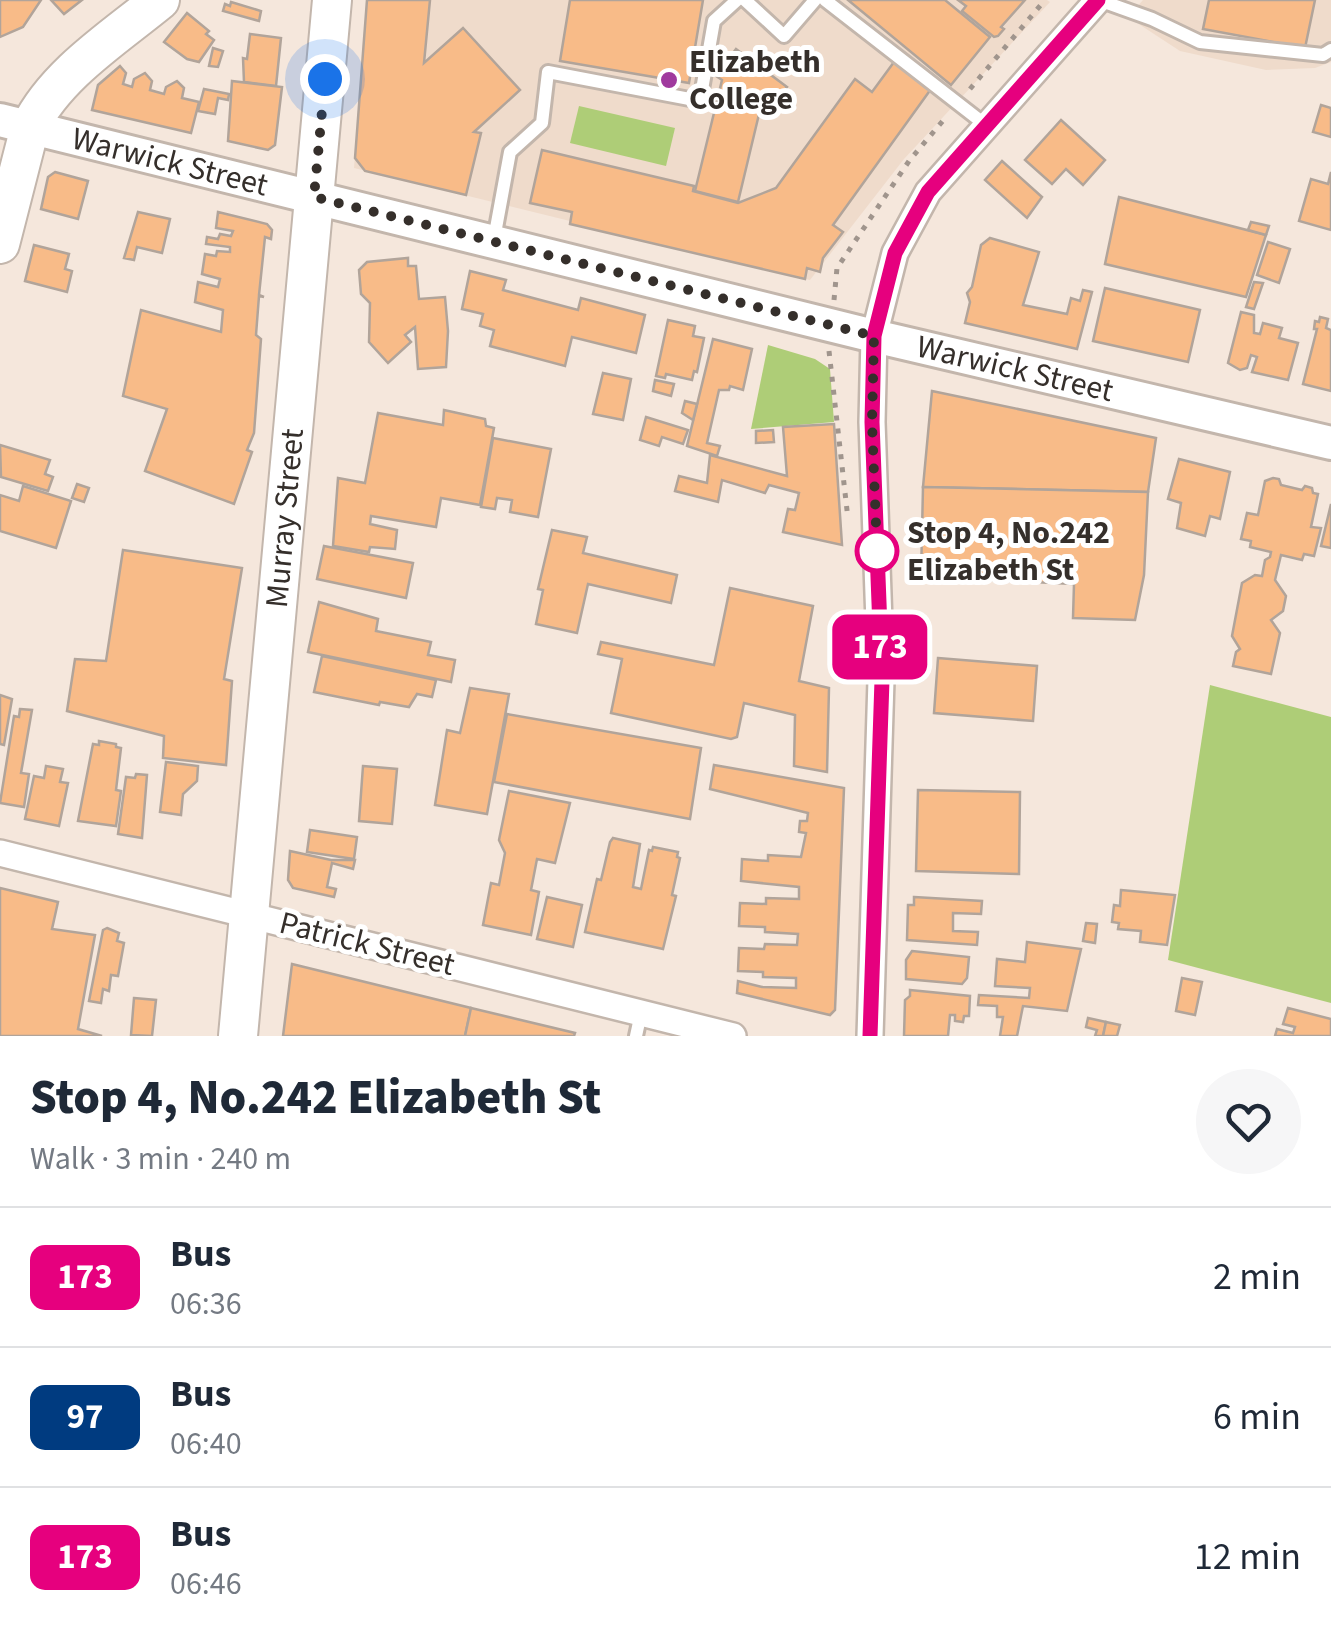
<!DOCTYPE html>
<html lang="en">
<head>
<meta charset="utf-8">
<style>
  :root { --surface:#fff; --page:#f6f6f7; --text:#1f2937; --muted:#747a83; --line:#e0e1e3 }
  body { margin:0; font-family:"Source Sans 3",sans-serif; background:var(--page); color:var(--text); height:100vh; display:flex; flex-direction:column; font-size:38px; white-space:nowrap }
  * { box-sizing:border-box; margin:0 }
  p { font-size:32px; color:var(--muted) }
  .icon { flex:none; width:55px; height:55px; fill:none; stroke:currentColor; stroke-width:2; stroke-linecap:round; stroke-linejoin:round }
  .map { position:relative; height:1036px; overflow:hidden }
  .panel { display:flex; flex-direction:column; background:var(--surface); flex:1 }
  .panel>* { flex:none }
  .badge { padding:0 20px; border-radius:15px; font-size:35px; line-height:65px }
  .you { position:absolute; width:50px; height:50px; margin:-25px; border:8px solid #fff; border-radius:50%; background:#1a73e8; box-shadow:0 0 0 15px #1a73e833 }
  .map>.badge { position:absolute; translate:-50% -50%; box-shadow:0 0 0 5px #fff }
  .round { display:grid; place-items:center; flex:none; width:105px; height:105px; border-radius:52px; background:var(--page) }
  .head { display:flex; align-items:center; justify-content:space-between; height:170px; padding:0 30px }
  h1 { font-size:48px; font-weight:800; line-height:75px }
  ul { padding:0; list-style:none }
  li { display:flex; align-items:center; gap:30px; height:140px; padding:0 30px; border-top:2px solid var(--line) }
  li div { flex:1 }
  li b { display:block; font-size:38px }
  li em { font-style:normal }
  li .badge { min-width:110px; font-weight:700; text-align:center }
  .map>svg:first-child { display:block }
  .built { fill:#efdbcb }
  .green { fill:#aecd77 }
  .building { fill:#f8bb88; stroke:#b1a49a; stroke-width:2.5 }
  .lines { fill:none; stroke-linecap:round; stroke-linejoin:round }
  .service-casing { stroke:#c3b6ac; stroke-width:18 }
  .minor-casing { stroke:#c3b6ac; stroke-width:30 }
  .tertiary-casing { stroke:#c3b6ac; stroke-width:38 }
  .secondary-casing { stroke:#c3b6ac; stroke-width:42 }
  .path { stroke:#a0958d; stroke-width:5; stroke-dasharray:5 8; stroke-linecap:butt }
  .service { stroke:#fff; stroke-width:12 }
  .minor { stroke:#fff; stroke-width:25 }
  .tertiary { stroke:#fff; stroke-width:32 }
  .secondary { stroke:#fff; stroke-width:38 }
  .line-casing { stroke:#fff; stroke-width:22 }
  .line { stroke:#e6007e; stroke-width:15 }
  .walk { stroke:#352f2b; stroke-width:10; stroke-dasharray:0 18 }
  .poi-dot { fill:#a03a9e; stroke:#fff; stroke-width:4 }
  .stop-dot { fill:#fff; stroke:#e6007e; stroke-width:5 }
  .labels { text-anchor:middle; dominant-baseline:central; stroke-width:10; stroke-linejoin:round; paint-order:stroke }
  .poi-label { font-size:32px; font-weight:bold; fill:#352f2b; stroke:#fff; text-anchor:start }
  .street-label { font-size:32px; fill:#352f2b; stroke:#fff }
  .stop-label { font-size:32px; font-weight:bold; fill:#352f2b; stroke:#fff; text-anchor:start }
</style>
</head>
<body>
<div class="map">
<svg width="1331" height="1036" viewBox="0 0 1331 1036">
  <rect width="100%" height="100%" fill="#f5e7dc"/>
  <!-- built -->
  <g class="built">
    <polygon points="367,0 1047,0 1050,2 904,159 810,280 354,168"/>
    <polygon points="1143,0 1331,0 1331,62 1315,68 1266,70 1180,51 1128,17"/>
  </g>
  <!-- green -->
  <g class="green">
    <polygon points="579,106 675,128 666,166 570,143"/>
    <polygon points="768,345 815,359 830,369 834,422 751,429"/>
    <polygon points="1210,685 1331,717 1331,1003 1168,960"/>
  </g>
  <!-- building -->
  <g class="building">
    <polygon points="0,0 41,0 23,27 0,37"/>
    <polygon points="51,0 82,0 64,14"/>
    <polygon points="367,0 430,0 424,63 463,28 520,90 474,132 481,133 466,195 365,171 355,158"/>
    <polygon points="570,0 703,0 689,83 560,61"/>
    <polygon points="848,0 945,0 990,37 951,85"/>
    <polygon points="958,0 1025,0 1001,27 1004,29 998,36 994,37 962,11 966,6"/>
    <polygon points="1209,0 1315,0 1305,48 1203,29"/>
    <polygon points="231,2 261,11 259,21 223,11 225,4 230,6"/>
    <polygon points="187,13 209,31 206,34 214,40 199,62 187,59 164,42"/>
    <polygon points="250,34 281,38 276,86 244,82 243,58 247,59"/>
    <polygon points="213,48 223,51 218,67 209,66"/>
    <polygon points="736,49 787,87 766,114 760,110 738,202 695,191 722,80 716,76"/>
    <polygon points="894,62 931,89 833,225 843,232 823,258 820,272 807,268 805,279 570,224 572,212 530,203 542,150 694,186 693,191 738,203 776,188 855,79 872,92"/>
    <polygon points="120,66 126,73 123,84 132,87 134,79 145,73 152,81 150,90 164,94 166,87 177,81 184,88 182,98 199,102 191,133 92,110 98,85"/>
    <polygon points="232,81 282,87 275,145 268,150 228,141"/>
    <polygon points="204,89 229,94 228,100 218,98 215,114 198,111"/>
    <polygon points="1321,105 1331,108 1331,137 1313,132"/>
    <polygon points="1061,120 1105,160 1083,185 1066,169 1052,184 1025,160"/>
    <polygon points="1002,161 1042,197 1027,218 985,180"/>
    <polygon points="55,172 88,181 78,219 41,209 48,177"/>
    <polygon points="1331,172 1331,230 1299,221 1311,179 1328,184"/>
    <polygon points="1119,197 1266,235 1246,297 1105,264"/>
    <polygon points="138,212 170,219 162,253 137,247 134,260 124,258"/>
    <polygon points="218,212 267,224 272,230 271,239 265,237 259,295 264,297 259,296 256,335 261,339 254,433 247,450 252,452 234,504 145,471 167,409 123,396 141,310 221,332 223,310 195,302 198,282 218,287 220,279 202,274 205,254 216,256 217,251 230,252 230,247 206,244 207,237 218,239 220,234 231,236 233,231 216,228"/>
    <polygon points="1251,222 1269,226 1266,235 1248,230"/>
    <polygon points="990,238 1039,252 1023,305 1067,314 1071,298 1080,301 1083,290 1092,292 1077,349 965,323 970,302 967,293 972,287 981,245"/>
    <polygon points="1268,242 1290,249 1279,283 1257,275"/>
    <polygon points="34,245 69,254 65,269 72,271 67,292 25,281"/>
    <polygon points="408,258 408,266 416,266 419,299 445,297 448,331 446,367 418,369 415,327 405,335 411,342 388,363 369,342 370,303 361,294 359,270 367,262"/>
    <polygon points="470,271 506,280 503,290 578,310 581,298 645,315 636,353 572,337 565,366 490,346 494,330 480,326 483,314 462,309"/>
    <polygon points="1254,282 1263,283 1254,309 1246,307"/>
    <polygon points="1105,288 1200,310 1188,362 1093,341"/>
    <polygon points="1241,312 1254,315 1254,333 1260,334 1263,323 1282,328 1279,338 1298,343 1288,380 1252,372 1257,357 1251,355 1247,368 1240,370 1228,363"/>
    <polygon points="1320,317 1328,319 1326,328 1331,330 1331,391 1303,384 1317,329 1314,329 1315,321 1319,322"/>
    <polygon points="668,320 695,326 693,336 704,338 697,372 694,371 692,380 666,374 665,378 656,376"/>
    <polygon points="713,339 752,349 743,390 730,386 729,390 719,390 707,443 720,446 717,456 687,446"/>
    <polygon points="603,373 631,379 623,420 593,414"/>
    <polygon points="655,380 674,384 671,396 653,391"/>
    <polygon points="932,391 1156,438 1148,492 923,487"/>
    <polygon points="685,401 697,404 693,420 682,413"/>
    <polygon points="444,410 485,419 486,426 494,428 480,505 441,498 436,527 371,516 370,524 397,530 395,549 370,547 369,552 333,546 338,478 365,483 378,413 443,425"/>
    <polygon points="646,417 688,430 683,444 662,437 659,446 640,440"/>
    <polygon points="834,424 842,545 783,532 788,509 795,510 799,493 769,485 765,493 722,480 718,502 675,491 679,476 707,483 710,455 787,476 783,427"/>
    <polygon points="773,430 774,442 756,443 756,431"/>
    <polygon points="493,438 551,449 538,517 510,512 512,500 497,498 495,509 481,507"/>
    <polygon points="0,445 50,460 45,474 53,477 48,491 1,477"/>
    <polygon points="1179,459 1230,472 1220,519 1210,516 1205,536 1177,528 1181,503 1168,499"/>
    <polygon points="1273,478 1279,479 1281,485 1302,490 1305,486 1312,488 1313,493 1318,494 1311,527 1321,528 1314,556 1304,554 1302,560 1281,555 1275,580 1286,596 1283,611 1271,620 1280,633 1271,674 1233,666 1236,652 1240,649 1232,636 1242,583 1255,575 1262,576 1265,560 1270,557 1271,552 1250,547 1251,541 1241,539 1247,513 1258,515 1265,481"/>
    <polygon points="77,484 89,488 84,502 72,498"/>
    <polygon points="23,486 71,501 56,548 0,531 0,495 19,501"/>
    <polygon points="923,487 1148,492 1144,575 1135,620 1073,618 1074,584 921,577"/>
    <polygon points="1331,504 1331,548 1321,546"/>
    <polygon points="552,530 587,537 583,553 677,575 671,603 588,584 577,633 536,624 543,590 538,589"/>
    <polygon points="324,546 413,563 406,598 317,579"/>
    <polygon points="123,550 242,568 224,679 232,681 226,765 163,758 164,736 67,711 75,659 106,661"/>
    <polygon points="730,588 813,606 799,681 829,688 827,772 794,766 795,715 744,703 737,737 731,739 611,713 622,659 598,654 601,642 714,665"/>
    <polygon points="319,602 378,619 376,631 431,642 428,655 455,660 451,682 308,652"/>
    <polygon points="322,656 436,680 432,697 417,694 409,707 380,702 379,705 314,692"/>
    <polygon points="938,658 1037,666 1033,721 934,713"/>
    <polygon points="470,688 509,694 487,814 435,805 447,730 460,733"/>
    <polygon points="0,695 12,699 4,745 0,744"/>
    <polygon points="20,709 32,710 21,773 29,774 24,807 0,803 14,716 19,717"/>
    <polygon points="507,714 701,748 690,819 494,782"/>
    <polygon points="99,741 116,744 116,747 121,748 116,790 121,791 116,826 78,821 93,744 99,745"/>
    <polygon points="166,762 198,766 197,781 183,794 181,815 160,812"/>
    <polygon points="714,765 844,788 835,1010 830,1015 737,993 738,981 762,987 796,988 796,978 763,977 763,972 738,971 739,948 764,949 765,944 797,945 798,934 765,932 765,927 739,926 740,903 766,904 766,898 799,899 799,887 741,881 742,859 768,861 768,855 801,857 806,833 799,832 800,821 807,821 808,813 710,789"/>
    <polygon points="46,766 63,769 60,782 68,783 59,826 25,819 34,776 44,778"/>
    <polygon points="363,766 397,769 392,824 359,821"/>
    <polygon points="136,774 147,775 142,838 118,834 126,777 135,778"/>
    <polygon points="918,790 1020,792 1019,874 916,871"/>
    <polygon points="509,791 570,803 555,863 537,859 531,890 539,892 531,935 483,925 491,883 499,885 505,853 499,840"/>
    <polygon points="310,830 357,837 354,859 307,852"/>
    <polygon points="613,838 640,844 633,887 641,889 649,850 652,851 653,847 678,852 677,857 680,858 672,895 676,896 663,949 585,932 597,879 601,880 610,842"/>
    <polygon points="290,851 331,860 355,860 353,869 332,863 327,887 336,889 334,897 293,888 288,880"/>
    <polygon points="0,888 58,902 52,929 95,935 78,1029 102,1036 0,1036"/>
    <polygon points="1121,890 1175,895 1167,945 1140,942 1141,931 1118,929 1119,923 1112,922 1114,905 1120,906"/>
    <polygon points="547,897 582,905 573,947 537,939"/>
    <polygon points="914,897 982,901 981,914 953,913 953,931 978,932 977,945 907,940 908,905 914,905"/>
    <polygon points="1086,923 1097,924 1095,943 1083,941"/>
    <polygon points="107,928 119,933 117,941 124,943 118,976 111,975 109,991 103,989 101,1003 89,1001 103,930"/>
    <polygon points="1027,942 1081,949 1067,1011 1023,1006 1017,1036 1000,1036 1003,1017 997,1017 997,1006 978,1005 979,995 1029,998 1030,988 995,986 997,959 1025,962"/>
    <polygon points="912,951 969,957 967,978 962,984 906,979 906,960"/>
    <polygon points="292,964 471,1008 465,1036 283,1036"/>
    <polygon points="1182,978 1202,982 1195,1015 1176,1011"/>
    <polygon points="910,990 970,996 969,1016 964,1016 963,1022 955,1021 955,1015 950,1015 948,1036 904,1036 905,1000 910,996"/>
    <polygon points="134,998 156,1000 152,1036 131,1035"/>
    <polygon points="471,1008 575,1033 574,1036 465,1036"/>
    <polygon points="1288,1008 1331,1019 1331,1036 1275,1036 1277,1029 1293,1033 1295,1027 1283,1024"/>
    <polygon points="1088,1018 1106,1022 1103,1036 1095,1036 1097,1030 1086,1027"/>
    <polygon points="1106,1022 1120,1025 1117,1036 1103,1036"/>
  </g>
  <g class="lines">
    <defs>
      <g id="service">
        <polyline points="745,0 784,36 815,0"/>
        <polyline points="825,0 987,126"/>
        <polyline points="1099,0 1152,19 1200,42 1323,55 1331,50"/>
        <polyline points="494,239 510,152 542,123 548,72 700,101 714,21 737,0"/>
        <polyline points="636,1036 641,1013"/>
      </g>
      <g id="minor">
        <polyline points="0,853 733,1036"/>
        <polyline points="870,1036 881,680 872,422 874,336 895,253 928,192 1098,0"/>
      </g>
      <g id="tertiary">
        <path id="s1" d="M0,120L874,336L1331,443"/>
      </g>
      <g id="secondary">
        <path d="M0,244L30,127C56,74 115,37 160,0"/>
        <path id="s2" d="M238,1036L332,0"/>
      </g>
    </defs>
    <!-- service casing -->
    <use href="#service" class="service-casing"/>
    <!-- minor casing -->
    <use href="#minor" class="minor-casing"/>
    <!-- tertiary casing -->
    <use href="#tertiary" class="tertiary-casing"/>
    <!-- secondary casing -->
    <use href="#secondary" class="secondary-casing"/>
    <!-- path -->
    <g class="path">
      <polyline points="970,89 1045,0"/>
      <polyline points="834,300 837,268 909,161 946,117"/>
      <polyline points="829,351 848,519"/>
    </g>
    <!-- service -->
    <use href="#service" class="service"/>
    <!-- minor -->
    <use href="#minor" class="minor"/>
    <!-- tertiary -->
    <use href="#tertiary" class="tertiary"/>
    <!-- secondary -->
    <use href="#secondary" class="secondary"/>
  </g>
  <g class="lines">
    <defs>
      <polyline id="line" points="870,1036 882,680 872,422 874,336 895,253 928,192 1098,0"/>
    </defs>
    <!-- line casing -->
    <use href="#line" class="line-casing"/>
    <!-- line -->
    <use href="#line" class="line"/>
    <!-- walk -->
    <polyline class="walk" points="325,79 314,197 874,336 872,422 877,551"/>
  </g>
  <!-- markers -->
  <circle class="poi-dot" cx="669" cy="80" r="10"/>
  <circle class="stop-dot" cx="877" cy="551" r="20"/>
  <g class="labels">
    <!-- poi labels -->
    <g class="poi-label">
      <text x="689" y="62">Elizabeth<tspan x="689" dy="37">College</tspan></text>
    </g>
    <!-- street labels -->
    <g class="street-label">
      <text stroke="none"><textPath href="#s1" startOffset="175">Warwick Street</textPath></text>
      <text stroke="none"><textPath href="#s1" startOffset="1045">Warwick Street</textPath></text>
      <text stroke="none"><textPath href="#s2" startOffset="520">Murray Street</textPath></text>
      <text transform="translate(367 944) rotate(14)">Patrick Street</text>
    </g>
    <!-- stop labels -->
    <g class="stop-label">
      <text x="907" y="533">Stop 4, No.242<tspan x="907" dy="37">Elizabeth St</tspan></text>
    </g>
  </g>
</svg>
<div class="you" style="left:325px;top:79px"></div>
<b class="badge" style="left:880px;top:647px;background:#e6007e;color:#fff">173</b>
</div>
<section class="panel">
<div class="head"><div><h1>Stop 4, No.242 Elizabeth St</h1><p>Walk · 3 min · 240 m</p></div><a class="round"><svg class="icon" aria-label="heart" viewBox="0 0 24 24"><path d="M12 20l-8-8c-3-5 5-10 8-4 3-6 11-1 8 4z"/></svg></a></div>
<ul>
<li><span class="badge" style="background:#e6007e;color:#fff">173</span><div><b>Bus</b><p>06:36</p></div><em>2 min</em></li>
<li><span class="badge" style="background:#003b80;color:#fff">97</span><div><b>Bus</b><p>06:40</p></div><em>6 min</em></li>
<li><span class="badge" style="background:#e6007e;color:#fff">173</span><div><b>Bus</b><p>06:46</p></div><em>12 min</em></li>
</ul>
</section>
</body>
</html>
